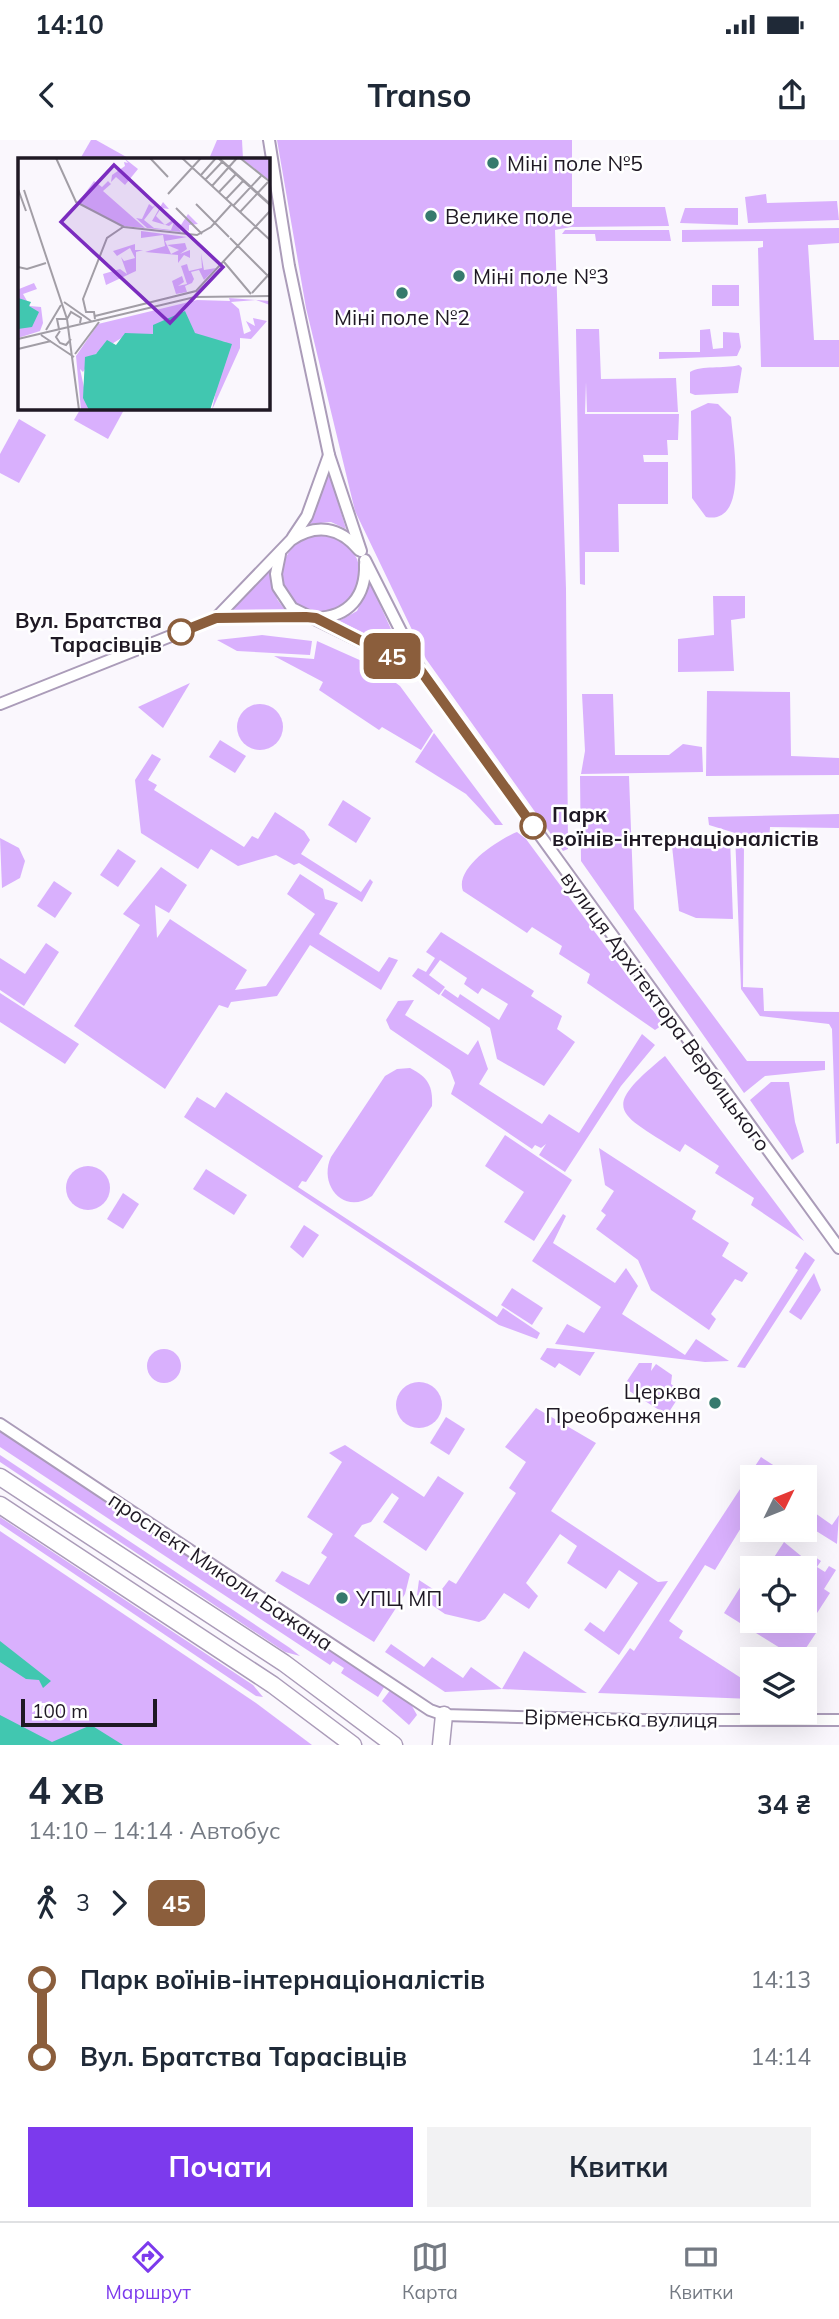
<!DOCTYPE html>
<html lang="uk">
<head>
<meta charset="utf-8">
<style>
  :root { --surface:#fff; --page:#f2f2f3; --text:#1f2937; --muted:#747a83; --line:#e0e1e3; --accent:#7c3aed }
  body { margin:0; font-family:Mulish,sans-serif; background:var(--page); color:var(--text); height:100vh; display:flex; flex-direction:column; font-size:26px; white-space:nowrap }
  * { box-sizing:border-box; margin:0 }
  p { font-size:23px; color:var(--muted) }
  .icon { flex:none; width:38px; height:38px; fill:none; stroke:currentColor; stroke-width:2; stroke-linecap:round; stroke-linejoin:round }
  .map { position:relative; height:1605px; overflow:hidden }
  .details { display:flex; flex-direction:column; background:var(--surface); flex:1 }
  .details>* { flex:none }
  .badge { padding:0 14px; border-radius:10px; font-size:24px; line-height:46px }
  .needle { width:46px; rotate:47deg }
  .fabs { position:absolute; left:740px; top:1325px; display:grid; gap:14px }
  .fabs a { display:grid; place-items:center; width:77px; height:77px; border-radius:0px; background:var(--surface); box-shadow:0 7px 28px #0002; font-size:35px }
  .scale { position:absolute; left:21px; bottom:18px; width:136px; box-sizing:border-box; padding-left:7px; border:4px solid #1f1924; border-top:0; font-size:19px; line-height:24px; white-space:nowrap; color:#1f1924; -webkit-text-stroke:5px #fff; paint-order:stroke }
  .map>.badge { position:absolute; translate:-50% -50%; box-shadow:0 0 0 4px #fff }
  .legs { display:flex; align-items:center; gap:10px; height:77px; padding:0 28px; font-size:23px }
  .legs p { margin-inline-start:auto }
  .head { display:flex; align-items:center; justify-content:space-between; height:119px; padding:0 28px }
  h1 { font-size:38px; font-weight:700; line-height:52px }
  .cta { display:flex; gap:14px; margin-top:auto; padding:14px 28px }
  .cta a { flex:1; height:80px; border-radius:0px; background:var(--accent); color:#fff; font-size:28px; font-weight:700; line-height:80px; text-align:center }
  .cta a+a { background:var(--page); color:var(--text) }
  ul { padding:0 28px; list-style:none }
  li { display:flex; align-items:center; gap:24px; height:77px; font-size:26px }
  li i { display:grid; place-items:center; width:10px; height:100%; margin:0 9px; background:currentColor }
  li i::after { content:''; width:18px; height:18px; margin:-9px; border:5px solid; border-radius:50%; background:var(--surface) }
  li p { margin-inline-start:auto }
  li:first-child i { background:linear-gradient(#0000 50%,currentColor 0) }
  li:last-child i { background:linear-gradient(currentColor 50%,#0000 0) }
  .status { display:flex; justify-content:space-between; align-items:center; height:49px; padding:0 35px; background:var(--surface); direction:ltr }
  .status svg { height:19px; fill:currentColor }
  header { display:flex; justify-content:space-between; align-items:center; height:91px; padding:0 28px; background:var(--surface); font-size:32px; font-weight:700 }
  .tabs { display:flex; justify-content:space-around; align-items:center; height:98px; border-top:2px solid var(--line); background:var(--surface); font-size:19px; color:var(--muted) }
  .tabs a { display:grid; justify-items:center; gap:4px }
  .tabs .on { color:var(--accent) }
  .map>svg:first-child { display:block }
  .green { fill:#d9b0fd; fill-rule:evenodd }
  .water { fill:#41c7b0 }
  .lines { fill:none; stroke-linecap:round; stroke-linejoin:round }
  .minor-casing { stroke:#ab9cb9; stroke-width:14 }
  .highway-casing { stroke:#ab9cb9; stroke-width:19 }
  .minor { stroke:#fff; stroke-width:10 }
  .highway { stroke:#fff; stroke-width:16 }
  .line-1-casing { stroke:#fff; stroke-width:16 }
  .line-1 { stroke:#8b5e3c; stroke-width:10 }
  .poi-dot { fill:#367a6d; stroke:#fff; stroke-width:2.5 }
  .stop-1-dot { fill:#fff; stroke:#8b5e3c; stroke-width:3.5 }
  .labels { text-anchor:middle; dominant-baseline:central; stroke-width:5; stroke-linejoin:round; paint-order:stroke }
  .poi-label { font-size:21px; fill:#1f1924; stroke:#fff; text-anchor:start }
  .stop-label { font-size:21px; font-weight:bold; fill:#1f1924; stroke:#fff; text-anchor:end }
  .street-label { font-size:21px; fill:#1f1924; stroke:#fff }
  .inset-road { fill:none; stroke:#a29ea6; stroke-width:2 }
  .view { fill:#7b2cbf; fill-opacity:0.15; stroke:#7b2cbf; stroke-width:3.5 }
  .inset-edge { fill:none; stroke:#1f1924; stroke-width:3.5 }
</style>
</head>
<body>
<div class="status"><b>14:10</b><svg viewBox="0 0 49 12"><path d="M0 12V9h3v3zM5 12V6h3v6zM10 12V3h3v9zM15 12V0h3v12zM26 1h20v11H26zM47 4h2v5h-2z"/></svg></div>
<header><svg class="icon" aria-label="back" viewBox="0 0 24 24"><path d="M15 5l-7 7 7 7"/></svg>Transo<svg class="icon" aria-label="share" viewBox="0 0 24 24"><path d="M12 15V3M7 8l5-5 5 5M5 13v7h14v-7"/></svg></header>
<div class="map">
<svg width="839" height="1605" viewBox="0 0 839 1605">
  <rect width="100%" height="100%" fill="#faf7fd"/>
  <!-- green -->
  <g class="green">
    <polygon points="91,0 96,0 130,19 80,19"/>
    <polygon points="217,0 242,0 243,19 209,19"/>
    <polygon points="277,0 572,0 572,67 665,67 669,86 571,87 555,90 566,449 568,709 563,711 426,519 355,371 306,168"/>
    <polygon points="766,54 767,63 837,61 839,80 748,83 745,57"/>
    <polygon points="685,68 738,68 738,85 680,83"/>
    <polygon points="839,88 839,103 808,105 814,200 839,200 839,227 761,227 758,108 763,107 763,101 682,102 682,90"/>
    <polygon points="565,90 669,90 671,101 596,101 595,94 562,94"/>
    <rect x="712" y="145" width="27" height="21"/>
    <polygon points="576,189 599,189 601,239 676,238 678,272 587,272 586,242 585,274 679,274 678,300 667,300 668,315 643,315 644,322 668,322 668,364 618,364 619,412 585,412 585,445 580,444"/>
    <polygon points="710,189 713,209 723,208 723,192 739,193 741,207 737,216 659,219 659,212 700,212 700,190"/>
    <path d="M739,225L742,228L738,253L695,255L690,253V232C702,225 723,229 739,225Z"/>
    <path d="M708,263L718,264L731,277C733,303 749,385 706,377L692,358L691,271Z"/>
    <polygon points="81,268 125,268 108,299 74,280"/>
    <polygon points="19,279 46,295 19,343 0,333 0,314"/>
    <polygon points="329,332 346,389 331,382 310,384"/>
    <circle cx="321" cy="434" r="39"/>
    <polygon points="272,429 277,459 286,471 229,473"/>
    <polygon points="370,443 401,511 339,481 357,471"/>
    <polygon points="713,456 745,456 745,478 731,480 734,531 678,532 678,499 714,495"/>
    <polygon points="262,495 312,501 310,515 237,511 217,500"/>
    <polygon points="317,501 373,526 400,546 433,591 421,610 382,587 379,590 319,550 323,542 274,516 314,519"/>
    <polygon points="190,543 163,588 138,567"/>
    <polygon points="707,551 790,552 791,616 839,618 839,635 706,636"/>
    <polygon points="582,554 613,554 615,615 669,615 683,604 702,607 703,632 581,634 585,611"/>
    <circle cx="260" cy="587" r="23"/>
    <polygon points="434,593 503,685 495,685 466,654 415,622"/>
    <polygon points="220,600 246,616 235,633 209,617"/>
    <polygon points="152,614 161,619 148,640 157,645 154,650 244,707 252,696 258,699 275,672 304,691 310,700 301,714 361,752 370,739 373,742 362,762 299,723 294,725 276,715 238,726 211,709 198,729 141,693 135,640"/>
    <polygon points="580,636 629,636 634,769 747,921 825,921 825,930 765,936 744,953 581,721"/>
    <polygon points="343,660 371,678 356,703 328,685"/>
    <polygon points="839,674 839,688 770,687 769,704 744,704 743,847 763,848 764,871 839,872 839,1003 836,1004 832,889 829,884 760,876 741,849 735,693 709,685 708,677"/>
    <path d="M517,692L526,699L660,880L661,886L655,890L587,843L590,834L559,814L562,806L532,787L527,793L463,751C454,728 499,699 517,692Z"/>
    <polygon points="701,697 730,698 733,779 696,778 679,771 672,706 682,700"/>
    <polygon points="0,698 19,708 25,721 20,738 2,748"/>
    <polygon points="118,709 136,721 118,747 100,735"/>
    <polygon points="161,727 187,745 169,773 155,765 157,798 170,779 247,830 235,850 266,846 315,774 287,754 300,734 323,749 325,759 338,763 319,794 379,832 389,817 398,820 381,850 310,805 277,856 231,862 228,868 219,865 165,949 74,886 140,785 123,774"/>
    <polygon points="54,741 72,753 55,778 37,766"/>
    <polygon points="441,792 534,851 531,856 562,876 557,889 575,902 544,946 497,919 490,888 441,855 445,849 458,858 460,854 499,880 508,864 482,848 478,854 464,844 467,838 440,820 429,835 445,847 439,855 412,836 418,828 426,832 435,818 426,812"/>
    <polygon points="46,803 59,812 24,866 0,850 0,818 25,834"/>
    <polygon points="0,853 79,904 65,924 0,882"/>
    <polygon points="414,860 405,875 468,915 478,900 488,929 479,944 542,984 549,974 579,993 642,894 655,905 621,946 565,1032 539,1015 546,1004 541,1008 535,1005 532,1009 451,954 455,943 450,930 390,889 386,880 398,861"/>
    <path d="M665,916L804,1101L751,1065L754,1058L715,1033L719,1026L685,1004L680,1012C618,972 598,971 665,916Z"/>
    <path d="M410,928C428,937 433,946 432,966L372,1056C344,1076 318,1045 331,1017L385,936L397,929Z"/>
    <polygon points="771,942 789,942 795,982 804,1012 792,1020 750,960"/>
    <polygon points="226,952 323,1016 306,1042 302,1041 298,1047 497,1177 503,1168 540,1193 537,1199 499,1185 184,977 197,957 215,968"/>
    <polygon points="505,995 572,1040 534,1101 504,1082 524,1052 485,1026"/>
    <polygon points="599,1008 696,1071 692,1079 729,1103 722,1116 748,1133 742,1142 735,1139 711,1174 716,1179 709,1190 651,1150 638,1120 596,1089 606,1075 601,1071 614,1051 605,1045"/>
    <circle cx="88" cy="1048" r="22"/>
    <polygon points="206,1029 247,1055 234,1075 193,1049"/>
    <polygon points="123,1053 139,1064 123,1089 107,1079"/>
    <polygon points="563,1074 566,1076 553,1103 615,1143 626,1128 638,1146 622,1174 685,1215 696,1199 729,1221 705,1222 555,1204 567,1184 584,1193 601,1167 532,1121"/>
    <polygon points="304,1085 319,1095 303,1118 290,1107"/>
    <polygon points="805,1112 815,1120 745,1228 737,1227 798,1130 795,1128"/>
    <polygon points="814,1133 821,1150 801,1180 789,1172"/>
    <polygon points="512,1148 543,1168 532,1185 501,1165"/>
    <polygon points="547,1208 591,1212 595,1212 580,1236 559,1223 555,1228 540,1219"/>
    <circle cx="164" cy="1226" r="17"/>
    <polygon points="639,1223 652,1223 651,1231 656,1224 672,1235 671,1244 682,1252 667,1275 623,1247"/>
    <circle cx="419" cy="1265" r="23"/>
    <polygon points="536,1268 596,1303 551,1371 658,1442 668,1441 619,1515 584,1490 590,1482 604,1492 638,1443 619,1430 606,1449 567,1423 577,1406 560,1394 526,1443 538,1456 529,1469 504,1453 485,1479 479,1482 445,1474 417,1455 419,1440 439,1453 449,1440 456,1444 516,1353 509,1348 526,1322 505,1307"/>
    <polygon points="446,1277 465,1289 449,1315 430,1303"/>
    <polygon points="0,1289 386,1544 378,1557 341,1533 344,1528 333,1521 330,1525 0,1307"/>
    <polygon points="345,1305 424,1357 438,1336 464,1353 426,1411 383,1382 399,1358 392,1353 371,1382 362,1385 354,1396 410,1434 405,1454 374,1502 275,1441 282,1431 309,1445 327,1417 321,1413 333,1394 307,1377 342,1322 329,1313"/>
    <polygon points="0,1315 290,1508 300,1516 285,1512 0,1322"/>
    <polygon points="761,1317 787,1334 785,1337 752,1337 752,1351 744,1364 752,1370 715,1430 705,1425 669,1481 683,1491 679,1498 752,1545 752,1559 598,1553 630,1508 634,1511"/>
    <polygon points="805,1366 832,1385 839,1375 837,1404 805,1384"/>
    <polygon points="0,1377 253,1545 263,1557 256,1556 0,1384"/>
    <polygon points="0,1391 256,1563 312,1605 35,1605 0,1592"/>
    <path d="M784,1402L811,1424L815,1417L821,1421L817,1427L825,1432L829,1426L836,1430L824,1449L830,1453L808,1487L816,1493L806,1508L793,1516L724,1473L758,1419L769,1425ZM752,1428H805V1480H752Z"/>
    <polygon points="391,1504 424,1527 432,1517 463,1538 471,1527 502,1549 524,1511 587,1553 502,1549 445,1552 385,1512"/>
    <polygon points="391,1549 408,1559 417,1575 409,1585 382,1561"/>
  </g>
  <!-- water -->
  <g class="water">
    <polygon points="0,1501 51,1541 43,1548 39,1540 26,1539 0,1522"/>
    <polygon points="0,1575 52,1602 91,1585 123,1605 0,1605"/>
  </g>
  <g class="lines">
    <defs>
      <g id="minor">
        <polyline points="269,0 289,126 329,315 361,411"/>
        <polyline points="293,397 307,376 329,315"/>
        <polyline points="280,414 276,434 278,447 292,468 421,531"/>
        <polyline points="365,420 421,531 839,1108"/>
        <path d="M216,478L291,400C316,383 340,387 359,410"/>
        <path d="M316,478C349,477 366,456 365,424"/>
        <polyline points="0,564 216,478 306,477"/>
        <polyline points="0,1284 430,1570 444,1575 633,1580 839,1580"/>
      </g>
      <g id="highway">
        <polyline points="0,1337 284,1523 394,1605"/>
        <polyline points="0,1365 273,1545 353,1605"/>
        <polyline points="441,1605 444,1575"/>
      </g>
    </defs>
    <!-- minor casing -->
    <use href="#minor" class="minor-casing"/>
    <!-- highway casing -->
    <use href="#highway" class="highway-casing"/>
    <!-- minor -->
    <use href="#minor" class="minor"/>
    <!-- highway -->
    <use href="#highway" class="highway"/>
  </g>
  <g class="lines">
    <defs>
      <polyline id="line-1" points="181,492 216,478 306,477 316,478 421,531 533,686"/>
    </defs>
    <!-- line-1 casing -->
    <use href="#line-1" class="line-1-casing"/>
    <!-- line-1 -->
    <use href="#line-1" class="line-1"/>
  </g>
  <!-- markers -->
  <g class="poi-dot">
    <circle cx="493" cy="23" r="7"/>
    <circle cx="431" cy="76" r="7"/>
    <circle cx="459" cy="136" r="7"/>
    <circle cx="402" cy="153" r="7"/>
    <circle cx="715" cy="1263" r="7"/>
    <circle cx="342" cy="1458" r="7"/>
  </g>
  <g class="stop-1-dot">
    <circle cx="181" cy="492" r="12"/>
    <circle cx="533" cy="686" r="12"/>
  </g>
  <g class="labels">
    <!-- poi labels -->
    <g class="poi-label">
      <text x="507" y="23">Міні поле №5</text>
      <text x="445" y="76">Велике поле</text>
      <text x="473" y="136">Міні поле №3</text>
      <text x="402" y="177" text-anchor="middle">Міні поле №2</text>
      <text x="701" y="1251" text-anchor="end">Церква<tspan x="701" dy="24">Преображення</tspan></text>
      <text x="356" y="1458">УПЦ МП</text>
    </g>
    <!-- stop labels -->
    <g class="stop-label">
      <text x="162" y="480">Вул. Братства<tspan x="162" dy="24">Тарасівців</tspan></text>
      <text x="552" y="674" text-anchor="start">Парк<tspan x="552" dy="24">воїнів-інтернаціоналістів</tspan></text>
    </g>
    <!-- street labels -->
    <g class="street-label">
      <text transform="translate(666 871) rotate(54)">вулиця Архітектора Вербицького</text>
      <text transform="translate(221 1431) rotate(34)">проспект Миколи Бажана</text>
      <text transform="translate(621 1578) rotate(1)">Вірменська вулиця</text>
    </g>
  </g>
  <!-- overview -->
  <g transform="translate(18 18)">
    <rect width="252" height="252" fill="#faf7fd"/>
    <path d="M106,0L120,11L107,27L98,19L93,24L94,17L107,8L106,4L110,5ZM223,0H252V21L251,22ZM76,23L84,29L90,23L93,26L85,33L127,70L105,68L60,45ZM145,44L151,51L143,50L138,58L147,67L156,61L163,67L170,56L180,66L171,67V73L159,67L163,74L129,70L118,60L124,61L131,46L135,49L139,45L126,62L136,70L153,72L156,64L151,68L134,63ZM123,73L169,79L147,83L153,96L161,92L149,87L167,85L169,91L162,96L172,92V100L166,97L160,105V97L127,94L147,88L145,77L123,80ZM117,86V92H125L118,94V113L88,127L85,116L102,111L109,116L103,99L106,103L117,100L112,90L99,98L95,93ZM183,95L186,112L198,110L186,122L181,112L173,114L176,121L174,125L167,128L169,134L158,136L154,123L164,118L166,124L160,128L169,126L163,108L169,106L171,113L184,110ZM16,125L19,131L5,136L12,148L23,149L25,165L22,173L0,180L1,131ZM211,140L252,143V147L238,142L213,144L221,151L226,176L233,173L228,163L237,168L235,160L249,163L233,181L222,180V190L194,252L208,184L135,172L136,176L105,179L76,197L65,214L62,211L71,252H63L58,198L80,166L179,142L212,143Z" fill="#d9b0fd"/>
    <path d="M0,140L13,144L11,148L21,154L14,169L0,171ZM167,153L177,175L214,186L192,252H71L65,240L67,199L78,196L89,182L98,187L107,175L135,176V167Z" fill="#41c7b0"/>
    <path class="inset-road" d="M38,0L58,44L106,69L179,77L193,69L213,47M132,0L150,19M164,0L252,82M200,0L252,47M201,0L252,46M222,0L251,23M183,17L198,0M187,22L205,3M194,28L219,0M0,31L8,53M6,32L49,161L61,252M201,34L219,15M150,36L183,0M208,41L226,22M178,46L211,79M215,48L243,18M158,50L184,76M222,54L250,24M212,80L252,120M206,104L233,136M0,109L9,111L28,105M234,135L252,115M46,144L73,163M77,158L178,133L252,53M77,161L76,154H68L65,141L89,80L105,69M41,171L39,161H49L53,154L63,160L62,165M28,172L43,147M42,173L38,179L42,185L48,187L53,181M23,177L56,199M0,181L177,139L252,138M0,191L33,183M57,196L81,164"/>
    <path class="view" d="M96,7L205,109L152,165L43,64Z"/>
    <rect width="252" height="252" class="inset-edge"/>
  </g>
</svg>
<div class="fabs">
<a><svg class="needle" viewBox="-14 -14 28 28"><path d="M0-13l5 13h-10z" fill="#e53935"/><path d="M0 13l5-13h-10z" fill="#747a83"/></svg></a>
<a><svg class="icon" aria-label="locate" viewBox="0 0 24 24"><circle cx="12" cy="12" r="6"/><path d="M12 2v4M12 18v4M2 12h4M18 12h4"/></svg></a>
<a><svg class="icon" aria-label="layers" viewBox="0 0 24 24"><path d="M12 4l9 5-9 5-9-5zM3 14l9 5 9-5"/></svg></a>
</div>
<div class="scale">100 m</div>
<b class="badge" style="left:392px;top:516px;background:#8b5e3c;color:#fff">45</b>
</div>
<section class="details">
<div class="head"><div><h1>4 хв</h1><p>14:10 – 14:14 · Автобус</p></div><b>34 ₴</b></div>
<div class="legs"><svg class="icon" aria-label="walk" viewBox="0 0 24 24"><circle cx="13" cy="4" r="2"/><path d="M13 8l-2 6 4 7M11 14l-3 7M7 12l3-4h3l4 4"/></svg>3<svg class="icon" aria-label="forward" viewBox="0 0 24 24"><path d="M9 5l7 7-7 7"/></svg><b class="badge" style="background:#8b5e3c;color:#fff">45</b></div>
<ul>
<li><i style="color:#8b5e3c"></i><b>Парк воїнів-інтернаціоналістів</b><p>14:13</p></li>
<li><i style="color:#8b5e3c"></i><b>Вул. Братства Тарасівців</b><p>14:14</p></li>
</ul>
<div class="cta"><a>Почати</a><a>Квитки</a></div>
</section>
<nav class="tabs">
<a class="on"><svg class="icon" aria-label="directions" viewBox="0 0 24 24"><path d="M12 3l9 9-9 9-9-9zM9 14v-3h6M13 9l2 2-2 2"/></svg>Маршрут</a>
<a><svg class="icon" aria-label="map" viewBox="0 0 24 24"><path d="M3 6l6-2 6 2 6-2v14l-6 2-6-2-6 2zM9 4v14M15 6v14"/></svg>Карта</a>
<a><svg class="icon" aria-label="tickets" viewBox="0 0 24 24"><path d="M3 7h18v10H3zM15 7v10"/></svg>Квитки</a>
</nav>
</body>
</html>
